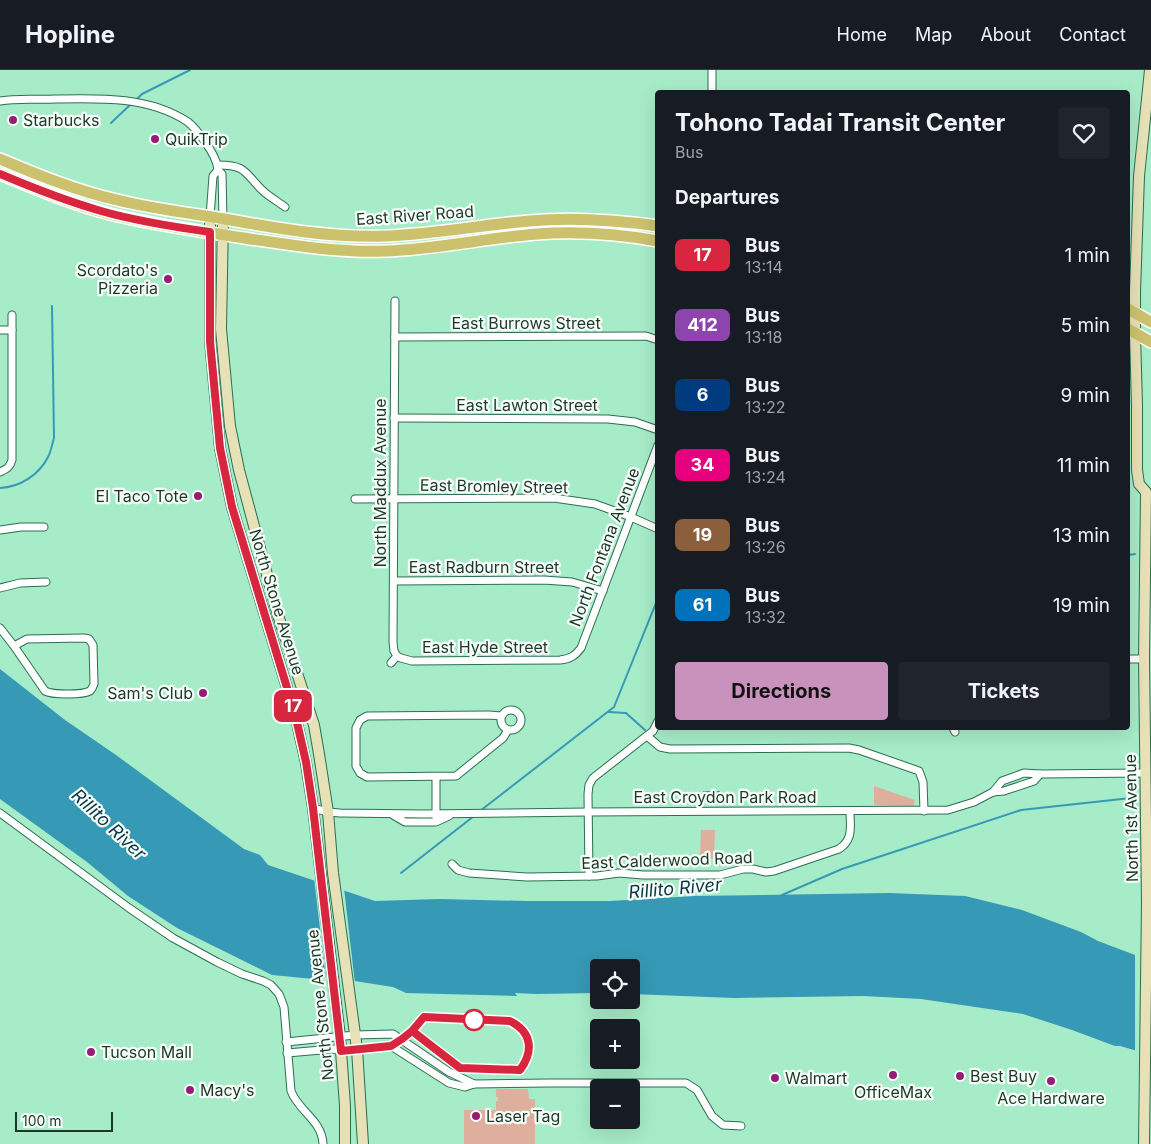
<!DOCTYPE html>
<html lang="en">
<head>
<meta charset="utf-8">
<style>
  :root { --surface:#171b24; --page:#20242c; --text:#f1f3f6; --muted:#9ea1a6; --line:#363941; --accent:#c892bc }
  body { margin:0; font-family:Inter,sans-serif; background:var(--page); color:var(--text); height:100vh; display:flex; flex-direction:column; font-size:19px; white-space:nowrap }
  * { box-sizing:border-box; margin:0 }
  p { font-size:16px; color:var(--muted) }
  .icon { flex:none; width:28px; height:28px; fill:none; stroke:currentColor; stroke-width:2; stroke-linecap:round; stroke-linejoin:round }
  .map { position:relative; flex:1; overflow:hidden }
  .drawer { position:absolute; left:655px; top:20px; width:475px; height:640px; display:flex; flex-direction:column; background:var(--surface); border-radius:5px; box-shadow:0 5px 20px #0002 }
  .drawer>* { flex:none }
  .badge { padding:0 10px; border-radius:8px; font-size:18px; line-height:32px }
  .controls { position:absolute; left:590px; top:889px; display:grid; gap:10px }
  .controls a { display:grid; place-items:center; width:50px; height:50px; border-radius:5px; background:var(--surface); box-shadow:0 5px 20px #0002; font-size:25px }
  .scale { position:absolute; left:15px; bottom:12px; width:98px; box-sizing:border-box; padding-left:5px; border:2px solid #1c382a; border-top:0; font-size:14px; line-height:18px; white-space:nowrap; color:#1c382a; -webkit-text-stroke:4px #f7fdf9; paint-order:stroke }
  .map>.badge { position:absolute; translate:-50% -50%; box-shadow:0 0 0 2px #fff }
  h2 { padding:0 20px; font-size:19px; line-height:45px }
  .round { display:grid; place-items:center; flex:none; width:52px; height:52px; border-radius:5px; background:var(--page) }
  .head { display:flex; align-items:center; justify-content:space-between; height:85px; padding:0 20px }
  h1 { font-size:24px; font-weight:700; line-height:38px }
  .button { display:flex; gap:10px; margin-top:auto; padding:10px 20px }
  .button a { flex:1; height:58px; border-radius:5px; background:var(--accent); color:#111; font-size:20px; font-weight:700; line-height:58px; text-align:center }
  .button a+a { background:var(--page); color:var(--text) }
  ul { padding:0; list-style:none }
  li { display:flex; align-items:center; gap:15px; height:70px; padding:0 20px }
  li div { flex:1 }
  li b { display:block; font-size:19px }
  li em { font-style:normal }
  li .badge { min-width:55px; font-weight:700; text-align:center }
  header { display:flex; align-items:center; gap:30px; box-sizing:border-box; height:70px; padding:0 25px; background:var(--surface); border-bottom:1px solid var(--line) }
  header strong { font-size:24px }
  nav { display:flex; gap:28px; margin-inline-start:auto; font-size:18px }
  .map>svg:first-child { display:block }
  .green { fill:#dfaf9d }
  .water { fill:#3699b6 }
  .pier { fill:#a7ecc9 }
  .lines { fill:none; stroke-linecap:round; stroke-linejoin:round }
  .stream { stroke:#3699b6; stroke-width:2 }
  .minor-casing { stroke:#2b6f51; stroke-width:9 }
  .secondary-casing { stroke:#2b6f51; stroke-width:12 }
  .primary-casing { stroke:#fff; stroke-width:14 }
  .minor { stroke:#fff; stroke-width:7 }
  .secondary { stroke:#e6e1b6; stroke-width:10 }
  .primary { stroke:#ccc26e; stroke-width:11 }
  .line-casing { stroke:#fff; stroke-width:11 }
  .line { stroke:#d7263d; stroke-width:8 }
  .poi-dot { fill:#961c76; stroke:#f7fdf9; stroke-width:2 }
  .stop-dot { fill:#fff; stroke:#d7263d; stroke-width:2.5 }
  .labels { text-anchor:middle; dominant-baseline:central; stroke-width:4.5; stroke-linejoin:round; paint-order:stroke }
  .poi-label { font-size:16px; fill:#1c382a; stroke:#f7fdf9; text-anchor:start }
  .street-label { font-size:16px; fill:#1c382a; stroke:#f7fdf9 }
  .water-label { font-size:18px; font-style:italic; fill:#0a3744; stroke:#f7fdf9 }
</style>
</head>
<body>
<header>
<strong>Hopline</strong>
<nav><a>Home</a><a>Map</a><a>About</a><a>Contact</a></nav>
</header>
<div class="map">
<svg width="1151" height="1074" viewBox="0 0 1151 1074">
  <rect width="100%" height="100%" fill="#a7ecc9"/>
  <!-- green -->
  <g class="green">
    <polygon points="874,716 915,730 914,736 874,735"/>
    <polygon points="701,760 715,760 714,789 700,789"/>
    <polygon points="496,1019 528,1019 529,1029 535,1029 535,1074 464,1074 464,1040 496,1040 496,1031 498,1031 498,1027 496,1027"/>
  </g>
  <!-- water -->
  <g class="water">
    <polygon points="0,599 65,650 116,685 244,779 260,785 268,795 375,831 439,829 526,831 610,831 695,826 889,823 965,826 1022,840 1081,862 1098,871 1151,891 1151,985 1120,976 1115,976 1072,960 1023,944 921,929 863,926 734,928 631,924 631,898 599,898 599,923 536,924 515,923 517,926 406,923 393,917 316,905 314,909 272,905 177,858 128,826 87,792 0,729"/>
    <rect x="703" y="721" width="17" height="6"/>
  </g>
  <!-- pier -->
  <g class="pier">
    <polygon points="314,808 344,818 355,914 326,909"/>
    <polygon points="1135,883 1151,888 1151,987 1135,983"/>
  </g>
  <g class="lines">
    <!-- stream -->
    <g class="stream">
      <polyline points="136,30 142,24 190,0"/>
      <polyline points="111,53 132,33"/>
      <path d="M0,418C20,417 39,405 48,387C51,382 52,374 54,368L52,236"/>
      <polyline points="1128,485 1135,484"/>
      <polyline points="609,642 626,643 645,660"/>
      <polyline points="480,741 614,637 658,528"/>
      <polyline points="401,803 474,746"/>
      <polyline points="782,825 842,799 1021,740 1131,728"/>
    </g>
    <defs>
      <g id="minor">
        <polyline points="712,22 712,0"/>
        <path d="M0,31C17,28 36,30 54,29C99,28 149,26 188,52C194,57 201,66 205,72C211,80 217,90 218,100L222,104L223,149"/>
        <path d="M218,95C246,95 244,102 262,120C268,126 277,131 285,137"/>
        <polyline points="210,147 213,106 218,100"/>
        <polyline points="0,260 12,260"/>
        <polyline points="395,267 646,266 658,270"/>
        <polyline points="394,348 608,349 635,352 658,360"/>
        <path d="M0,402C7,399 10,397 12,390V245"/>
        <polyline points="355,429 554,428 595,434 631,447 658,459"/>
        <polyline points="0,460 21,457 44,457"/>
        <polyline points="394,511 544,510 572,512 603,521"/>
        <polyline points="0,518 20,513 46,512"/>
        <path d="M0,558L14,576L45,621C52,625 83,625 90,621C92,619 93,617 94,614L93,575L89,569L84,568L27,569L14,576"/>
        <path d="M397,586L401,588L412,591L560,590C570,589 575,586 581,578L658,375"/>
        <polyline points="1128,589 1144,589"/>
        <polyline points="391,593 397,586 394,581 393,572 395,231"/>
        <circle cx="511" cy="650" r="10"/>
        <polyline points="501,646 489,645 367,646 360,650 356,658 356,696 360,703 367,707 456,706 503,668 508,660"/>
        <polyline points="953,658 955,662"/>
        <polyline points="647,666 660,677 670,679 849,678 859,680 919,701 923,712 924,741"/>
        <polyline points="436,707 436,747"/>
        <polyline points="993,722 1002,711 1024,703 1040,704 1145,703"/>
        <polyline points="313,738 328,742 340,743 424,744 588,742 948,740 974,732 993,722 1004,721 1034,711 1040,704"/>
        <path d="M0,743L129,838L173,868L217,892L242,904L263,911L271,915L279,924L284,937L291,1021C299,1042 322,1050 323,1074"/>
        <polyline points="393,745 405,752 436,752 449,746"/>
        <path d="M452,794L458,800L469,803L527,807L597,806L619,803L643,805H720L743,799H753L766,802L774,801L839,779C854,769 850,756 850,741"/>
        <polyline points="589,806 588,724 589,715 593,708 653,661 658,651"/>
        <polyline points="286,972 355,965 393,964 449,1002 474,1014"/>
        <polyline points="287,983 333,979 341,981 391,976 449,1013 465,1017 474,1014 549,1013 686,1013 697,1020 712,1046 723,1055 741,1056"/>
      </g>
      <g id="secondary">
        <polyline points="210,147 210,271 220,378 232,437 295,644 306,693 313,738 340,967 345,1036 345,1074"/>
        <polyline points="223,149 221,259 230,356 239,400 277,542 314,655 319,684 328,742 333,803 357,979 363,1074"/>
        <polyline points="1144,1074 1147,832 1144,589 1146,422 1139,414 1137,400 1137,336 1135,264 1135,221 1139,106 1150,0"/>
      </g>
      <g id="primary">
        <path d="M0,89C38,105 77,121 117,130C153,139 189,143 225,149C279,159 332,168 387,166C435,164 482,155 529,151C572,147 615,150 658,156"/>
        <path d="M0,104C36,119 72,134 110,144C154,155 199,161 244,168C291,175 339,183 387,181C437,179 487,168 537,164C577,161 618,164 658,171"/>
        <polyline points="1128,239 1151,252"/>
        <polyline points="1128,259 1151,272"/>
      </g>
    </defs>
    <!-- minor casing -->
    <use href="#minor" class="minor-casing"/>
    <!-- secondary casing -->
    <use href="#secondary" class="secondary-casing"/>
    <!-- primary casing -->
    <use href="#primary" class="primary-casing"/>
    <!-- minor -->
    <use href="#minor" class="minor"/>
    <!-- secondary -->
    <use href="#secondary" class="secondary"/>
    <!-- primary -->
    <use href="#primary" class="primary"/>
  </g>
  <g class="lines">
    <defs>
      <path id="line" d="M0,104C33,118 66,131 101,141C136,151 174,157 210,162V271L220,378L232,437L295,644L306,692L313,738L341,981L391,976L402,969L412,961L424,947L510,951C532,962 534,981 520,1000L460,998L416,964"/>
    </defs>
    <!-- line casing -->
    <use href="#line" class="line-casing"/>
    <!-- line -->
    <use href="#line" class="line"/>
  </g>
  <!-- markers -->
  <g class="poi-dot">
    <circle cx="13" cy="50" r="5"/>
    <circle cx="155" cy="69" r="5"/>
    <circle cx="168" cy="209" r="5"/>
    <circle cx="198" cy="426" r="5"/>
    <circle cx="203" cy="623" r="5"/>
    <circle cx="91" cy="982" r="5"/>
    <circle cx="893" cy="1005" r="5"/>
    <circle cx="960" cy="1006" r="5"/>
    <circle cx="775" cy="1008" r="5"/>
    <circle cx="1051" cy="1011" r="5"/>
    <circle cx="190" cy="1020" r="5"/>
    <circle cx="476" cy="1046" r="5"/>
  </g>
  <circle class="stop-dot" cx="474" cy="950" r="10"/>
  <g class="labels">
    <!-- poi labels -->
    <g class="poi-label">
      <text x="23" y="50">Starbucks</text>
      <text x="165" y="69">QuikTrip</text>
      <text x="158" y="200" text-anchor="end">Scordato's<tspan x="158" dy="18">Pizzeria</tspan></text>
      <text x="188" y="426" text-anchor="end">El Taco Tote</text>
      <text x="193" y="623" text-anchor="end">Sam's Club</text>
      <text x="101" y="982">Tucson Mall</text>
      <text x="970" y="1006">Best Buy</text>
      <text x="785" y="1008">Walmart</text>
      <text x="200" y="1020">Macy's</text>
      <text x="893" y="1022" text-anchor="middle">OfficeMax</text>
      <text x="1051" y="1028" text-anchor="middle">Ace Hardware</text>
      <text x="486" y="1046">Laser Tag</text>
    </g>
    <!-- street labels -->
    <g class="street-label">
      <text transform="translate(415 145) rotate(-4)">East River Road</text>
      <text x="526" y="253">East Burrows Street</text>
      <text x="527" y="335">East Lawton Street</text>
      <text transform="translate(380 413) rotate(-90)">North Maddux Avenue</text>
      <text transform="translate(494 416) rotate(1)">East Bromley Street</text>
      <text transform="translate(604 477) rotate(-69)">North Fontana Avenue</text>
      <text x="484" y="497">East Radburn Street</text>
      <text transform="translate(277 532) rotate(73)">North Stone Avenue</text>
      <text x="485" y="577">East Hyde Street</text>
      <text x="725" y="727">East Croydon Park Road</text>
      <text transform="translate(1131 748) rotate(-91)">North 1st Avenue</text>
      <text transform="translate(667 790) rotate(-2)">East Calderwood Road</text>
      <text transform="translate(320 935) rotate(-96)">North Stone Avenue</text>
    </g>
    <!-- water labels -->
    <g class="water-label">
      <text transform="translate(109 754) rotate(43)">Rillito River</text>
      <text transform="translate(675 818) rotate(-5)">Rillito River</text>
    </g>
  </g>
</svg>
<div class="controls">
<a><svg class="icon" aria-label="locate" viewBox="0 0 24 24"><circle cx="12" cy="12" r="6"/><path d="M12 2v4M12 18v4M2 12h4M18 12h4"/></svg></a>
<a>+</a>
<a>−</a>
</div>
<div class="scale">100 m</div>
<b class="badge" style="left:293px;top:636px;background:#d7263d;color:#fff">17</b>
<section class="drawer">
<div class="head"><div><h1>Tohono Tadai Transit Center</h1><p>Bus</p></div><a class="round"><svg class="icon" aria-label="heart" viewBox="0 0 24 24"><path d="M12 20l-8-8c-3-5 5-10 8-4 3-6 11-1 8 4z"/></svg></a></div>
<h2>Departures</h2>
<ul>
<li><span class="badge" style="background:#d7263d;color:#fff">17</span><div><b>Bus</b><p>13:14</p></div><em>1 min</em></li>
<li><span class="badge" style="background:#8e44ad;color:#fff">412</span><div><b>Bus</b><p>13:18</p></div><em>5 min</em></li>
<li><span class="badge" style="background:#003b80;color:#fff">6</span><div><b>Bus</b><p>13:22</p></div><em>9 min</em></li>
<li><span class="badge" style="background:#e6007e;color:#fff">34</span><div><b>Bus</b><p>13:24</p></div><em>11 min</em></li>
<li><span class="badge" style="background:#8b5e3c;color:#fff">19</span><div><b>Bus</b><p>13:26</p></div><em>13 min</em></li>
<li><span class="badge" style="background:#0072bc;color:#fff">61</span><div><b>Bus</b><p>13:32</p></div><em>19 min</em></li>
</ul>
<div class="button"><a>Directions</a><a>Tickets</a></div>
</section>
</div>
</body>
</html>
